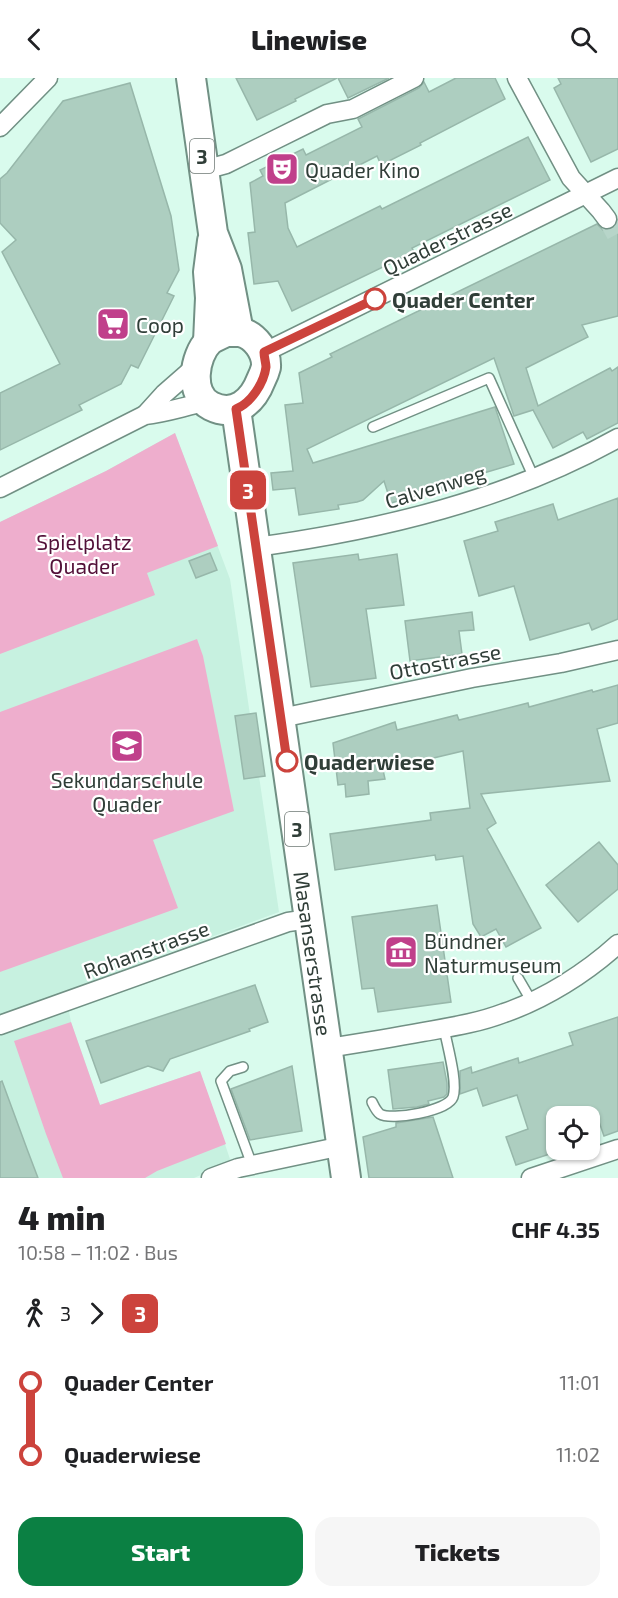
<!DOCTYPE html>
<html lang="en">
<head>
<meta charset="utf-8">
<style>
  :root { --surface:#fff; --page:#f6f6f6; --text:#202124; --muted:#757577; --accent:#0b8043 }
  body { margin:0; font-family:"Exo 2",sans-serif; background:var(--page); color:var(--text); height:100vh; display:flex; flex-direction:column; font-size:22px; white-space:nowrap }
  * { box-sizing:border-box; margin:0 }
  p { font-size:20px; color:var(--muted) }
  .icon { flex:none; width:33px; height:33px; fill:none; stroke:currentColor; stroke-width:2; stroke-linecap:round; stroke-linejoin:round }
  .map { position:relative; height:1100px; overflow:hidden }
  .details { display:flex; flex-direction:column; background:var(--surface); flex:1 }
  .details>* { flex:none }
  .badge { padding:0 12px; border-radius:9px; font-size:21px; line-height:39px }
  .fabs { position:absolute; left:546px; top:1028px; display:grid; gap:12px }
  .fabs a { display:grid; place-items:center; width:54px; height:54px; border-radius:12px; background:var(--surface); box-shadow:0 2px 4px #0004; font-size:30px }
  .map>.badge { position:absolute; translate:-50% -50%; box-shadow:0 0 0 3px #fff }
  .legs { display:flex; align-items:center; gap:9px; height:66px; padding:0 18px; font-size:20px }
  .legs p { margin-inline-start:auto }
  .summary { display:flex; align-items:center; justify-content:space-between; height:102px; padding:0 18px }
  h1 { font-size:33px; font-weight:800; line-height:45px }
  .cta { display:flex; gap:12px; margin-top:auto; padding:12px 18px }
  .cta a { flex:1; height:69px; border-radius:18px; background:var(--accent); color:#fff; font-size:24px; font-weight:800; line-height:69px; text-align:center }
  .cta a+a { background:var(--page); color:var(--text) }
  ul { padding:0 18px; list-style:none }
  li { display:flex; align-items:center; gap:21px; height:72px; font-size:22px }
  li i { display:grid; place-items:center; width:9px; height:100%; margin:0 8px; background:currentColor }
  li i::after { content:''; width:15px; height:15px; margin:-8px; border:4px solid; border-radius:50%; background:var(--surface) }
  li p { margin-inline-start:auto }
  li:first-child i { background:linear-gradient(#0000 50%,currentColor 0) }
  li:last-child i { background:linear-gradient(currentColor 50%,#0000 0) }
  header { display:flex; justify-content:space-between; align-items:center; height:78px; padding:0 18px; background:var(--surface); font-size:27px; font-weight:800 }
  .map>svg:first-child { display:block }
  .built { fill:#c7f1e0 }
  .green { fill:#eeaecd }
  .building { fill:#adcec0; stroke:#97b7aa; stroke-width:1.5 }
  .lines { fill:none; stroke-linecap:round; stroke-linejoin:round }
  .minor-tunnel { stroke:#b7d5c9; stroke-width:18; stroke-dasharray:18 9; stroke-linecap:butt }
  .service-casing { stroke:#719084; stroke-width:12 }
  .minor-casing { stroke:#719084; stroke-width:21 }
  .primary-casing { stroke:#719084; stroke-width:32 }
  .service { stroke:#fff; stroke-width:9 }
  .minor { stroke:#fff; stroke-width:18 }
  .primary { stroke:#fff; stroke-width:28 }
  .line-1-casing { stroke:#fff; stroke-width:14 }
  .line-1 { stroke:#cc433c; stroke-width:9 }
  .stop-1-dot { fill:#fff; stroke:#cc433c; stroke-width:3 }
  .labels { text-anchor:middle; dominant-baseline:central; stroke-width:4.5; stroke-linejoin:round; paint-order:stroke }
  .shield { fill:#fff; stroke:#6e7874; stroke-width:1.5 }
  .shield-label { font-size:20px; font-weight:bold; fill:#303e38 }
  .poi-label { font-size:21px; fill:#303e38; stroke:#fff; text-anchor:start }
  .street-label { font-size:21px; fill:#303e38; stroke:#fff }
  .stop-label { font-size:21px; font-weight:bold; fill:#303e38; stroke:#fff; text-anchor:start }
  .park-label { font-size:21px; fill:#521038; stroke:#fff }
</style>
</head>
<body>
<header><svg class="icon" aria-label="back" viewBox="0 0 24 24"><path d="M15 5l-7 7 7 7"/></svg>Linewise<svg class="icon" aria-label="search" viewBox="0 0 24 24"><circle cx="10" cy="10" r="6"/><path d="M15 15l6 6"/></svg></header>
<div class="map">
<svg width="618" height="1100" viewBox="0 0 618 1100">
  <rect width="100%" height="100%" fill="#d9fbed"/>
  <!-- built -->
  <polygon class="built" points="175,355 230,501 279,834 65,913 71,944 100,1027 200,993 231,1084 194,1100 0,1100 0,444 106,393"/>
  <!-- green -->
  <g class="green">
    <polygon points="175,355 218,468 147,495 155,517 0,576 0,444 106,393"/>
    <polygon points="197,561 203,578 234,733 153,762 178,830 0,894 0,634"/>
    <polygon points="71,944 100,1027 200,993 226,1066 157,1093 145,1100 63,1100 46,1056 14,963"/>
  </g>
  <!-- building -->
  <g class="building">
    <polygon points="236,0 337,0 295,21 296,23 257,42"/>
    <polygon points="338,0 389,0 348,20"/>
    <polygon points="456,0 495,0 505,21 420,65 421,67 381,87 377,78 285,125 288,150 297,169 380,128 382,131 528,59 550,102 412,170 414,174 292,233 278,203 254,206 248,155 255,154 250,105 263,98 260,92 303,71 306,77 362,49 358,41 419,10 424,4 429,14"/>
    <polygon points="558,0 618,0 618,71 591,84 554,10 561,6"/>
    <polygon points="130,5 171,138 179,192 167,215 174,218 138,290 131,287 121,306 79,327 82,332 0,372 0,315 60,286 2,174 16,162 0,145 0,101 7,95 63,23"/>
    <polygon points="618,141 618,238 582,247 588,259 526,290 538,328 610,290 612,293 618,289 618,345 587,361 583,354 553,370 533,332 514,338 494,280 307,371 313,385 495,329 514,386 477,397 479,401 431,416 431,413 391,425 384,403 363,422 357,424 338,427 339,431 299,437 295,410 273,412 271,395 293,393 285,327 303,325 299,295 332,279 330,276 597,146 603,152 609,152 613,150 617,146"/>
    <polygon points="618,420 618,541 592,552 589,545 530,562 514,508 479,518 464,463 498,453 495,444 553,426 558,442"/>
    <polygon points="210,475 217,492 196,500 189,483"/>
    <polygon points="358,476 359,482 397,476 404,527 366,531 376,600 311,609 293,485"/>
    <polygon points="472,534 474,552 459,553 462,576 410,583 405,543"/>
    <polygon points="618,607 618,645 597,651 610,703 481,716 496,745 487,751 541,850 506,869 496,851 481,859 473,846 463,778 436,782 435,777 335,792 330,756 431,742 430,735 470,730 463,673 383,692 385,701 368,703 369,716 346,719 345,706 338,707 333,665 395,644 397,652 457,637 459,642 528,625 529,629 592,612 593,614"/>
    <polygon points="256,635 265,698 244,701 235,638"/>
    <polygon points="599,764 618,787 618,811 578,844 546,807"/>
    <polygon points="437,827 451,924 378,934 374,910 362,911 352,839"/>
    <polygon points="255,907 268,944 249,951 250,953 170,981 163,993 148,988 101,1005 86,963"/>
    <polygon points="618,939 618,1053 604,1058 597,1038 556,1038 556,1074 516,1087 506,1059 528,1051 517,1017 483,1028 477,1010 460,1016 460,993 471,989 472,995 518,980 519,985 573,967 569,955"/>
    <polygon points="443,984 447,1005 447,1016 444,1019 428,1023 429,1026 417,1029 393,1031 388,992"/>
    <polygon points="292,988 302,1053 250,1062 231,1011"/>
    <polygon points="2,1003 27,1071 38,1100 0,1100 0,1004"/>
    <polygon points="433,1039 453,1100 369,1100 363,1059 396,1049 396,1045"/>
  </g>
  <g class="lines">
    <!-- minor-tunnel -->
    <polyline class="minor-tunnel" points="607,141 618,161"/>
    <defs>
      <g id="service">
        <polyline points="373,349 489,300 534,400"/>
        <polyline points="518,900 532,924"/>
        <polyline points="243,989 230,993 221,1003 252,1087"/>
        <path d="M372,1024C374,1028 376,1033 380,1036C391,1043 448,1033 453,1019C458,1004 447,967 444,950"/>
      </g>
      <g id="minor">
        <polyline points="517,0 571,100 601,133 607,141"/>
        <polyline points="0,49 48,0"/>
        <polyline points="204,92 226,86 327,36 353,31 414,0"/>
        <polyline points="263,275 618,100"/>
        <polyline points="145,337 164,316 196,288"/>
        <path d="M0,410L145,337C166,335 185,328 206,324"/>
        <path d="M256,469C381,452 507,422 618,360"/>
        <polyline points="281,640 472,600 561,585 618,572"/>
        <polyline points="0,947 288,844 309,841"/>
        <path d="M328,970C360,965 391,960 423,954C451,949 478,945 504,935C545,921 586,895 618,866"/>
        <polyline points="211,1100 238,1090 342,1068"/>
        <polyline points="531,1100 618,1071"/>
      </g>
      <g id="primary">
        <polyline points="191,0 213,155 227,191 239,254"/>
        <path d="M226,254C230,254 236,254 240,254C255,257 267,274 266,289C265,293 263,298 261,302C253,323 235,340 211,328C188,316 194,278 209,263C214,259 221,257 226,254Z"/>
        <polyline points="208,264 210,220 208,194 212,163"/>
        <path id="s1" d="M236,331L346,1100"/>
      </g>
    </defs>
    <!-- service casing -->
    <use href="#service" class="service-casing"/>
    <!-- minor casing -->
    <use href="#minor" class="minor-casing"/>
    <!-- primary casing -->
    <use href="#primary" class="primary-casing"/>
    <!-- service -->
    <use href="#service" class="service"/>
    <!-- minor -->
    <use href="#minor" class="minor"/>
    <!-- primary -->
    <use href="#primary" class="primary"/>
  </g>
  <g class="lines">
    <defs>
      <path id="line-1" d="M287,683L236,331C251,325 264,305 266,289C266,285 264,279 264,274L375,221"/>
    </defs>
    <!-- line-1 casing -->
    <use href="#line-1" class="line-1-casing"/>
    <!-- line-1 -->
    <use href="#line-1" class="line-1"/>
  </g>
  <!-- icons -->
  <defs>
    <symbol id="theatre-square" viewBox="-11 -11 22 22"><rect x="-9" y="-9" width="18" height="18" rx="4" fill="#c0408b" stroke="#fff"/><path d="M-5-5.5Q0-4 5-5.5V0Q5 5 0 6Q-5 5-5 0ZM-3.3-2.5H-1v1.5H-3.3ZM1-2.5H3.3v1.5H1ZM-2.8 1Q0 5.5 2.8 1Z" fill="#fff"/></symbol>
    <symbol id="supermarket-square" viewBox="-11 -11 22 22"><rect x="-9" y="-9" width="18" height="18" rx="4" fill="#c0408b" stroke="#fff"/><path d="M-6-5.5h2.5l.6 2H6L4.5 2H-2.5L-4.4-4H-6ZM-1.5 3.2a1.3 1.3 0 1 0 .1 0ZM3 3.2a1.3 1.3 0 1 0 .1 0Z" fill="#fff"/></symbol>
    <symbol id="school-square" viewBox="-11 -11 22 22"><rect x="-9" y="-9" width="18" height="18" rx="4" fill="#c0408b" stroke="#fff"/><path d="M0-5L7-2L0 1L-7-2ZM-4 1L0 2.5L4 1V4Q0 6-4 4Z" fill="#fff"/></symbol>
    <symbol id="museum-square" viewBox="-11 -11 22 22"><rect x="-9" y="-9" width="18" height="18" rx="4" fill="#c0408b" stroke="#fff"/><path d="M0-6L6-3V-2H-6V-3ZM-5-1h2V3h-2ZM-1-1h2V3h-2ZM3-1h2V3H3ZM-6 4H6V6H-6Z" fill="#fff"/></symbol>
  </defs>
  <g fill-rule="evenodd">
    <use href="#theatre-square" x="263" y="72" width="38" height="38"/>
    <use href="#supermarket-square" x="94" y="227" width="38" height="38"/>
    <use href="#school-square" x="108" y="649" width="38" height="38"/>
    <use href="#museum-square" x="382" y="855" width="38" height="38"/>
  </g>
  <!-- markers -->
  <g class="stop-1-dot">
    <circle cx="375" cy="221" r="10"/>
    <circle cx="287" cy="683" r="10"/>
  </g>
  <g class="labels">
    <!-- shield labels -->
    <g class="shield">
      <rect x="190" y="61" width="24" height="34" rx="4.5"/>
      <rect x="285" y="734" width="24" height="34" rx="4.5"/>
    </g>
    <g class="shield-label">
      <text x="202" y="78">3</text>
      <text x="297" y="751">3</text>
    </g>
    <!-- poi labels -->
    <g class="poi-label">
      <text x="305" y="91">Quader Kino</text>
      <text x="136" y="246">Coop</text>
      <text x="127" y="701" text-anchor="middle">Sekundarschule<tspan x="127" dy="24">Quader</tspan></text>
      <text x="424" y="862">Bündner<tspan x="424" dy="24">Naturmuseum</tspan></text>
    </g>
    <!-- street labels -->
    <g class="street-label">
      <text transform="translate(447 160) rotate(-26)">Quaderstrasse</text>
      <text transform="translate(435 408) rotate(-17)">Calvenweg</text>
      <text transform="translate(445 583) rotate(-11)">Ottostrasse</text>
      <text transform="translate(146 871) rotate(-20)">Rohanstrasse</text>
      <text stroke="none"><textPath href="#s1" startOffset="550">Masanserstrasse</textPath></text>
    </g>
    <!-- stop labels -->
    <g class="stop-label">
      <text x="392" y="221">Quader Center</text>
      <text x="304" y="683">Quaderwiese</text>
    </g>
    <!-- park labels -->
    <g class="park-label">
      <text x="84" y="463">Spielplatz<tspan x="84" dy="24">Quader</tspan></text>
    </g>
  </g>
</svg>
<div class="fabs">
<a><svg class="icon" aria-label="locate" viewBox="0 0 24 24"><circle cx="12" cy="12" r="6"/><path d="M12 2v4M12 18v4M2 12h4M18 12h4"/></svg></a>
</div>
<b class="badge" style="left:248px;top:412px;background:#cc433c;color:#fff">3</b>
</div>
<section class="details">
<div class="summary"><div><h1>4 min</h1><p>10:58 – 11:02 · Bus</p></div><b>CHF 4.35</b></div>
<div class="legs"><svg class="icon" aria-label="walk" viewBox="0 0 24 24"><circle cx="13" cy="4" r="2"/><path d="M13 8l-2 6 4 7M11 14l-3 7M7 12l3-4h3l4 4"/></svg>3<svg class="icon" aria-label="forward" viewBox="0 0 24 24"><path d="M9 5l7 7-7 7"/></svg><b class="badge" style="background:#cc433c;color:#fff">3</b></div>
<ul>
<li><i style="color:#cc433c"></i><b>Quader Center</b><p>11:01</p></li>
<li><i style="color:#cc433c"></i><b>Quaderwiese</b><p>11:02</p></li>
</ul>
<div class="cta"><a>Start</a><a>Tickets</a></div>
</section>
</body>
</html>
